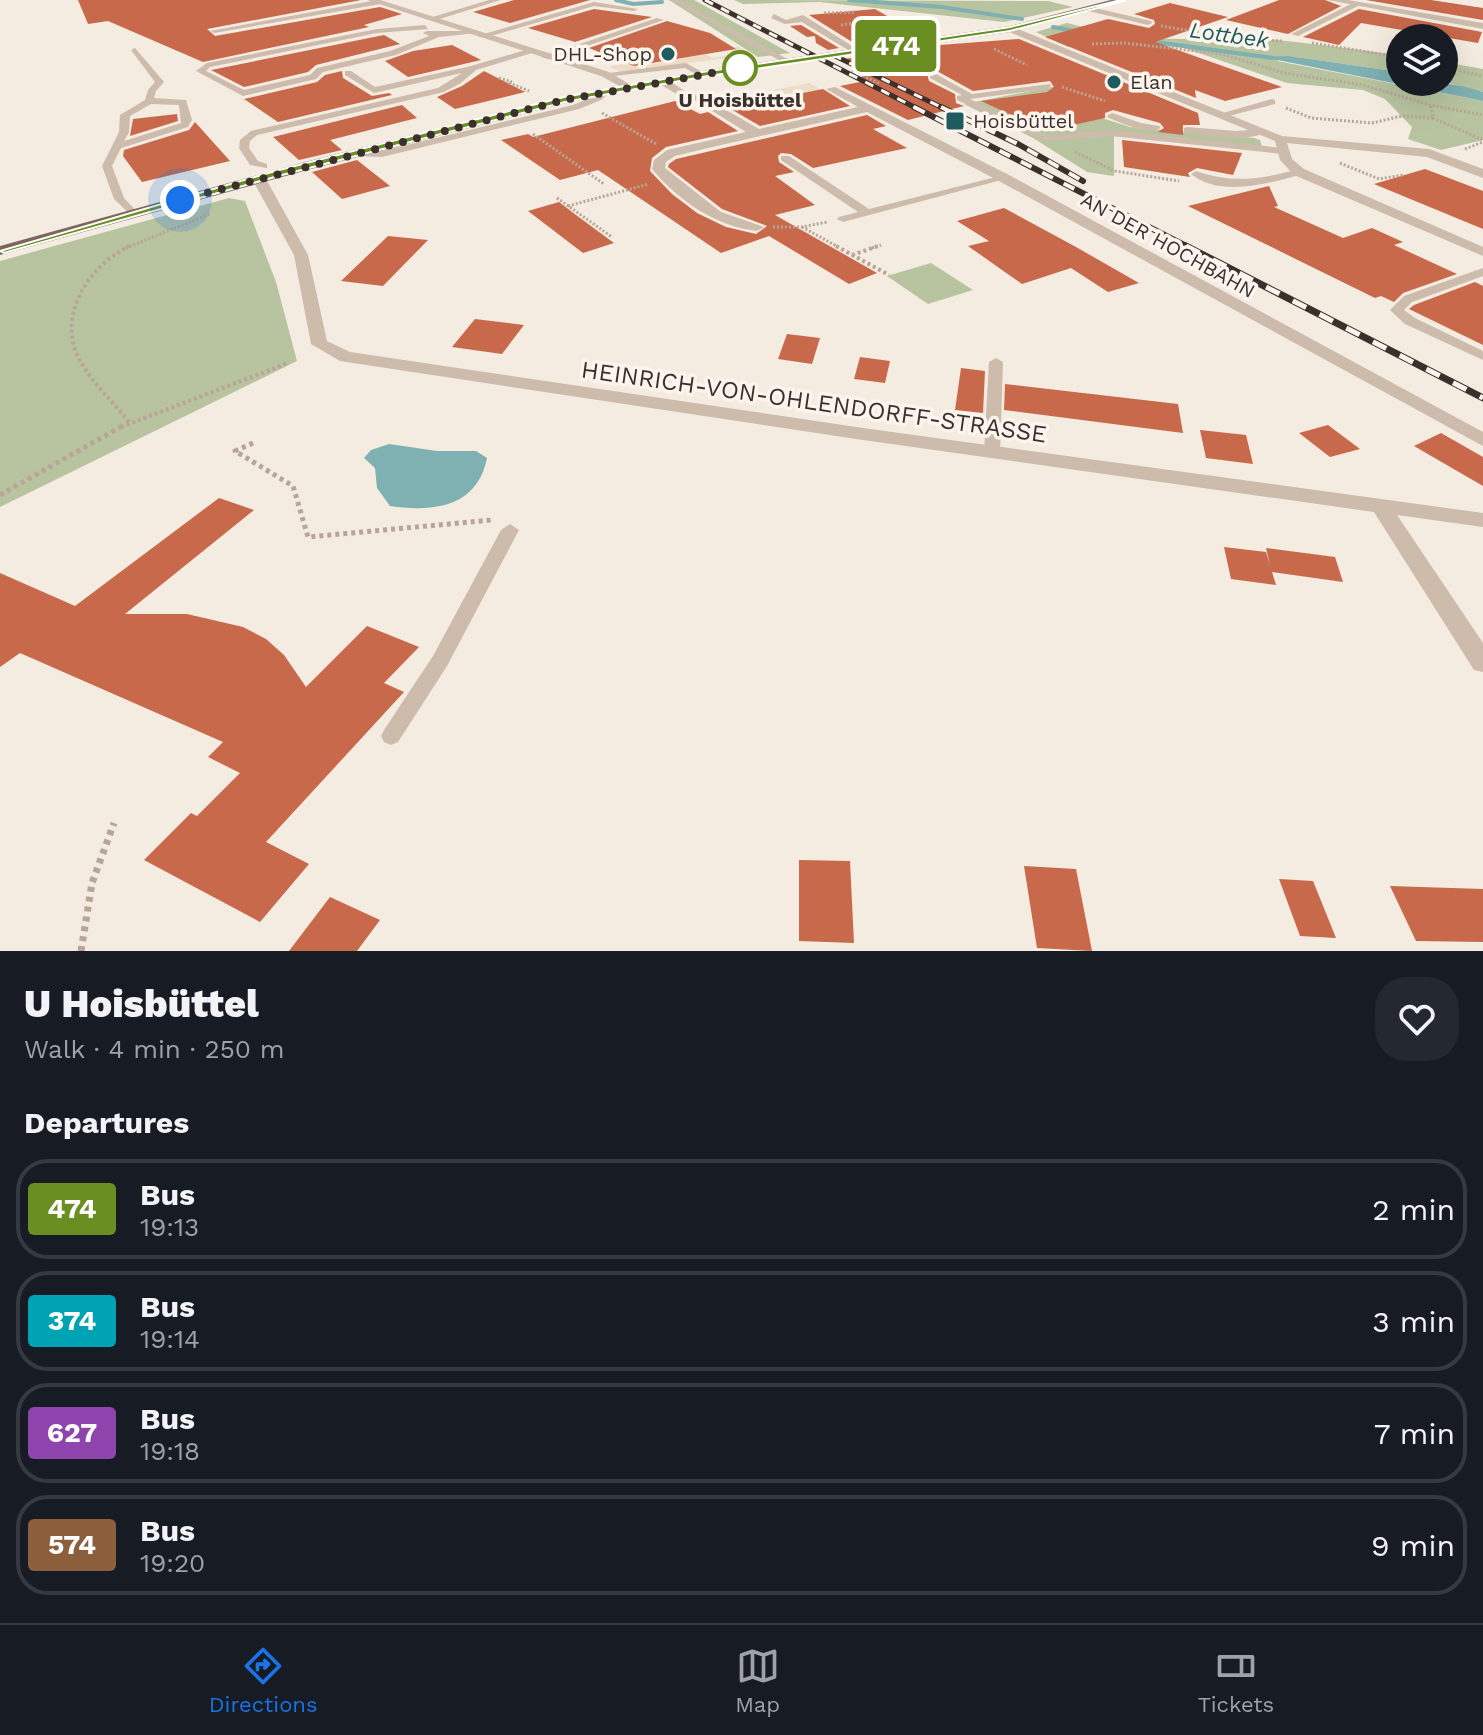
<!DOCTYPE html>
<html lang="en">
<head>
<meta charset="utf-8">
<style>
  :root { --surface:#171b24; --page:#242831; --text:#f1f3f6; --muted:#9ea1a6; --line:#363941; --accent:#1a73e8 }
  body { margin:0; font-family:"Work Sans",sans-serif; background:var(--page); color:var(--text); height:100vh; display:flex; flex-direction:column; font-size:30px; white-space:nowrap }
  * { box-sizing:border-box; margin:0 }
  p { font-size:26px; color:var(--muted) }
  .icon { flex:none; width:44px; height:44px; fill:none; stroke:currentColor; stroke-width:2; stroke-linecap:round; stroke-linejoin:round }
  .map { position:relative; height:951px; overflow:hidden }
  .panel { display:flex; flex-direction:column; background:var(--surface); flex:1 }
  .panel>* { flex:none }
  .badge { padding:0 16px; border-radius:6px; font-size:28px; line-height:52px }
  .fabs { position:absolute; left:1386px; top:24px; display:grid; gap:16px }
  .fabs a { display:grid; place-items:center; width:72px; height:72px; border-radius:50%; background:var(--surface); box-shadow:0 8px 32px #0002; font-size:40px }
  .you { position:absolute; width:40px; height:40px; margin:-20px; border:6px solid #fff; border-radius:50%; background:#1a73e8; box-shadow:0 0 0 12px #1a73e833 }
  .map>.badge { position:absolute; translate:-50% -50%; box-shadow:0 0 0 4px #fff }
  h2 { padding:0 24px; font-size:30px; line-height:72px }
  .round { display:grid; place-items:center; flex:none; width:84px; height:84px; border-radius:32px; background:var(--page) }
  .headline { display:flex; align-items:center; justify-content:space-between; height:136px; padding:0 24px }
  h1 { font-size:38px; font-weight:800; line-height:60px }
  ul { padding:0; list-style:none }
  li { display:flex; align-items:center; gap:24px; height:100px; margin:0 16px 12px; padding:0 8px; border:4px solid var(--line); border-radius:32px }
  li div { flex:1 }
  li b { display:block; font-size:30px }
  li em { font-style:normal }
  li .badge { min-width:88px; font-weight:700; text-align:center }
  .dock { display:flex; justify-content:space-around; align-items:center; height:112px; border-top:2px solid var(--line); background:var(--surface); font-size:22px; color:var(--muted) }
  .dock a { display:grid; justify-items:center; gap:4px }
  .dock .selected { color:var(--accent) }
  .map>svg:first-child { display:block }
  .green { fill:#b8c4a0 }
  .plaza { fill:#ecdcc8 }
  .water { fill:#7fb0b2 }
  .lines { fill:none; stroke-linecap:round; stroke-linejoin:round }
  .stream { stroke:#7fb0b2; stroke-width:4 }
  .building { fill:#c8694b }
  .path-far3 { stroke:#b9a596; stroke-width:3; stroke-dasharray:2 2; stroke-linecap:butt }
  .path-far2 { stroke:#b9a596; stroke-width:4; stroke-dasharray:3 3; stroke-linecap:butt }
  .path-far1 { stroke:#b9a596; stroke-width:5; stroke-dasharray:4 4; stroke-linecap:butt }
  .path { stroke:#b9a596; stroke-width:7; stroke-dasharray:5 5; stroke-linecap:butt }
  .lane { fill:#cdbbac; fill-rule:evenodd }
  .street { fill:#cdbbac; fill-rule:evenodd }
  .primary { fill:#7d675c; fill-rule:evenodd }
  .rail-far2-casing { stroke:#3b302b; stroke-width:5 }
  .rail-far1-casing { stroke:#3b302b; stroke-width:6 }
  .rail-casing { stroke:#3b302b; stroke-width:7 }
  .rail-far2 { stroke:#fbf5ee; stroke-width:3; stroke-dasharray:9; stroke-linecap:butt }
  .rail-far1 { stroke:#fbf5ee; stroke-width:4; stroke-dasharray:12; stroke-linecap:butt }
  .rail { stroke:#fbf5ee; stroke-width:5; stroke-dasharray:15; stroke-linecap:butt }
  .line { fill:#6b8e23; stroke:#fff; stroke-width:2 }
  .walk { stroke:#3b302b; stroke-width:8; stroke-dasharray:0 14.4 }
  .poi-dot { fill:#1f5a5e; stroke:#fbf5ee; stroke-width:3 }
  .stop-dot { fill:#fff; stroke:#6b8e23; stroke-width:4 }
  .labels { text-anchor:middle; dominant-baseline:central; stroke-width:7; stroke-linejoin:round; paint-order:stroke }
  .far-poi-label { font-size:20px; fill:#3b302b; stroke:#fbf5ee; text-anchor:start }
  .far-stop-label { font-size:20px; font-weight:bold; fill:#3b302b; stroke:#fbf5ee }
  .far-street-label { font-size:20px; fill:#3b302b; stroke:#fbf5ee }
  .far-water-label { font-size:22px; font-style:italic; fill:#1f5a5e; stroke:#fbf5ee }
  .street-label { font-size:24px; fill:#3b302b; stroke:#fbf5ee }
</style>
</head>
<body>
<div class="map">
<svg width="1483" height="951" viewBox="0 0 1483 951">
  <rect width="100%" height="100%" fill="#f4ebe1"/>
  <!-- green -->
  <g class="green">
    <polygon points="669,0 694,0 790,53 758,57"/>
    <polygon points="734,0 1048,1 1073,7 1004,22 819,2 743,4"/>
    <path d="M1067,23C1105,33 1143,39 1182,39C1192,39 1201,33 1212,34C1275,39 1337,46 1400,56V72L1289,56L1277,61L1483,101V140L1441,150L1408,139L1412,127L1385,99L1363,90L1287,83L1184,48L1105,40L1068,47L1036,32Z"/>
    <polygon points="1444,62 1483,69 1483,92 1444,82"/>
    <polygon points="1062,85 1067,91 996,107 1045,131 1102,118 1130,127 1254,138 1260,140 1262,147 1114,133 1114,176 1087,172 1033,138 964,104"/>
    <polygon points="229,198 245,201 276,282 297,361 0,507 0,261"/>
    <polygon points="931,263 973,290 928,304 887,276"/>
  </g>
  <!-- plaza -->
  <g class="plaza">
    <polygon points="738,46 752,55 634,70 621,71 609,67 625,62 639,67 706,54 712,58 735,54 728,49"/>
    <polygon points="809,83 822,90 734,107 722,100"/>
  </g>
  <!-- water -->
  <g class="water">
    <path d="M1289,56L1400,72V82C1430,82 1455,82 1483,92V101L1262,57Z"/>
    <path d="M389,444L437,451H476L487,458C477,508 433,512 390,506L377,488L375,468L364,458L371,450Z"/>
  </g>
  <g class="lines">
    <!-- stream -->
    <g class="stream">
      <polyline points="616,0 633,4 662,2"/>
      <polyline points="849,0 942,7 1022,19"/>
      <polyline points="1053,27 1079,32"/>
      <polyline points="1148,41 1273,58"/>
    </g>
  </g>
  <!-- building -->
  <g class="building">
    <polygon points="78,0 361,0 207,29 215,36 380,7 402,14 364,25 369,27 203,62 108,21 88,24"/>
    <polygon points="514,0 590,0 510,23 473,12"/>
    <polygon points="1279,0 1325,0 1341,6 1288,34 1226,20"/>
    <polygon points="1366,0 1431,0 1483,8 1483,20"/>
    <polygon points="1170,3 1228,17 1155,42 1282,87 1225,101 1195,90 1196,98 1045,37 1108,19 1149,28 1155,24 1154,20 1134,14"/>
    <polygon points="594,9 652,17 575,42 528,28"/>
    <polygon points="875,9 917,33 892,25 890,34 902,39 857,45 809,15"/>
    <polygon points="1359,9 1482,32 1478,43 1361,23 1339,45 1303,37"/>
    <polygon points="667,21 710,33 736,49 634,66 589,48"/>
    <polygon points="801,25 839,48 828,50 816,43 815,36 807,37 790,26"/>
    <polygon points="384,35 400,44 316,65 308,72 244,87 211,70"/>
    <polygon points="1019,39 1198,113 1200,125 1183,125 1183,135 1158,132 1164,128 1160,123 1113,110 1105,113 1105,118 1046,131 981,101 1047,92 1054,87 1050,81 973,91 937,71 930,71 927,74 929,81 955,94 956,103 964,106 908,120 840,86 860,82 862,76 855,72 857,67 844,59 940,45"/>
    <polygon points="452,45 481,60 408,77 385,61 413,51"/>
    <polygon points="342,71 343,78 372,96 389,93 392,95 278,122 244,99 317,82 325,75"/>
    <polygon points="484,71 525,92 455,109 437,97 462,86"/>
    <polygon points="823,89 850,106 760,126 729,108"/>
    <polygon points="675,101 700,114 708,112 738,131 666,147 652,158 650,171 672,194 697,213 726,227 756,234 767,226 722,209 668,167 669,164 676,159 867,115 886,126 873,129 907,148 813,168 791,154 781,153 778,156 779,162 794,172 775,176 815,205 775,215 877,273 849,284 769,236 721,253 598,170 560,180 501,140 528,134 533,137"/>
    <polygon points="402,105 417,118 330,140 342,150 299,160 273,137"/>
    <polygon points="177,114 178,121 130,136 133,119"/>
    <polygon points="195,122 230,161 142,182 123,156 124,150 189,130"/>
    <polygon points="1122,140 1242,153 1233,175 1197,168 1188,173 1190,177 1124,167"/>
    <polygon points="357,160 390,186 342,199 312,172"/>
    <polygon points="1425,169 1483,191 1483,229 1374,184"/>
    <polygon points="1269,186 1278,206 1274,207 1343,238 1372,228 1403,242 1394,245 1457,274 1403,293 1394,302 1381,296 1375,298 1188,206"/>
    <polygon points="559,202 576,215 614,243 583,253 528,211"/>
    <polygon points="1004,208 1076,247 1139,283 1108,292 1071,268 1022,284 968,246 989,241 957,221"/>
    <polygon points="388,236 428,240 383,286 341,281"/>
    <polygon points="1475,282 1483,286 1483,345 1409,309 1414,305"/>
    <polygon points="475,319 524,325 502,354 452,347"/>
    <polygon points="787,334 820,338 812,364 778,359"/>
    <polygon points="860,357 890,361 885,383 854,379"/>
    <polygon points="961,368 985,371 983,413 955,410"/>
    <polygon points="1005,384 1178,404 1183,433 1004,410"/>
    <polygon points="1328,425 1360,449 1330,457 1299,433"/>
    <polygon points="1200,430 1246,435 1253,464 1206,458"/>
    <polygon points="1441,433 1483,457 1483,486 1414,446"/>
    <polygon points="219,498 254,510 125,614 187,614 243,627 266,639 284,655 306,687 367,626 419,647 384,683 404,692 266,842 309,864 260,922 144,860 191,813 197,816 240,773 208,757 223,742 20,653 0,667 0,573 75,606"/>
    <polygon points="1224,547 1266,552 1270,565 1266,548 1335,557 1343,582 1272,572 1276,585 1231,579"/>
    <polygon points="799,860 850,861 854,943 799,941"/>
    <polygon points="1024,866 1076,869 1092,951 1037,948"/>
    <polygon points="1279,879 1313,881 1336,938 1300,936"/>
    <polygon points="1390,886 1483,889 1483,942 1416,941"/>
    <polygon points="330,897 380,920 357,951 289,951"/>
  </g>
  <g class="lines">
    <!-- path-far3 -->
    <g class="path-far3">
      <polyline points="824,13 856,12"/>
      <polyline points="841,25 872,20"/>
      <polyline points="1161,26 1238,39 1282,41"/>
      <polyline points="1312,43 1400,57"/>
      <polyline points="1092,44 1124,43 1222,54 1284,73 1363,85 1430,105 1483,115"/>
      <polyline points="994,49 1027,65"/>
      <polyline points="1444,67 1483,76"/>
      <polyline points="852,70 880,84"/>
      <polyline points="499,78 512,82"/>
      <polyline points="509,83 529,91"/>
      <polyline points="1062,87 1105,101"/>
      <polyline points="1431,106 1433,118 1483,140"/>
      <polyline points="1286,108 1311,118 1372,123 1402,116 1433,118"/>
      <polyline points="602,113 656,144"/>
      <polyline points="533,134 604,184"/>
      <polyline points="1465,149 1483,142"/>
      <polyline points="1075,152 1115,171 1179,181"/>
      <polyline points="1340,163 1379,179 1403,175"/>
      <polyline points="557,198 612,237"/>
      <polyline points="568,206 649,184"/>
      <polyline points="773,227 802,227 827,222"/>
      <polyline points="802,227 840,248"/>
      <polyline points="126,248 210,214"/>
      <polyline points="872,248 881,245"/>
    </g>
    <!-- path-far2 -->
    <g class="path-far2">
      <polyline points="836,246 889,275"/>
      <polyline points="852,255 878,246"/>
      <path d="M129,422C98,383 55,353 78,299C89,274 106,259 129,246"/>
      <polyline points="121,427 288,363"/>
    </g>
    <!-- path-far1 -->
    <g class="path-far1">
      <polyline points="253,443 235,451 293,486 308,537 492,520"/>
      <polyline points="0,495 124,425"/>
    </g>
    <!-- path -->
    <polyline class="path" points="81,951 92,883 114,823"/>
    <!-- lane -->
    <g class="lane">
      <polygon points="377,0 381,0 381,4 214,33 210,31"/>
      <polygon points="489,0 501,0 433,21 426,19"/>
      <polygon points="670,0 679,0 791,61 784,63"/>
      <polygon points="594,2 638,9 634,11 594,6 484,38 477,36"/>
      <polygon points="1353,3 1360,5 1298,36 1291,34"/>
      <polygon points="1091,7 1151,21 1152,23 1148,25 1088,11"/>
      <polygon points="774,14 786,20 803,15 860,51 853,53 802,22 785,24 771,18"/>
      <polygon points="657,18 664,20 548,59 541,57"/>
      <polygon points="425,25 428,29 377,33 210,67 206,71 244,90 310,75 317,68 390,51 429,36 423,33 427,31 473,31 477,33 439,37 396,55 323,72 316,79 243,96 196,71 207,63 377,29"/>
      <polygon points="892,28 898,28 931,42 924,44 892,32"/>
      <path d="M135,48L164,82L156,91L154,98L186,100L192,120L188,127L121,148L112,166L124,198L139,214L133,217L114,199L102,166L119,132L120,115L145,100L148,90L155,82L131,50ZM151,104L179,105L181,123L124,141L129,132L130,116Z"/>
      <polygon points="529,49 532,53 476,70 461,83 444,92 257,135 250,141 249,148 258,161 267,164 267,168 250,165 239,148 240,140 251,131 438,88 462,73 374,93 345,75 345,71 351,71 375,87 471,66"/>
      <polygon points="686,63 706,74 699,76 685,68 605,77 601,74"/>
      <polygon points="930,74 936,74 972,94 1050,84 1051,86 1047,89 970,99 1047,135 1110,130 1283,148 1288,151 1283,154 1110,136 1046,141 957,100 957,96 962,95 930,78"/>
      <polygon points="604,89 611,91 601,100 579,109 382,157 353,156 348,153 353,150 382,151 573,105 595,96"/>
      <polygon points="1272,99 1275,100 1275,104 1221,118 1216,115"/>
      <path d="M1112,113L1141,123L1159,126L1161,128C1146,135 1124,124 1109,118L1107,116Z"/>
      <path d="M1187,127L1236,131L1262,129L1267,132C1246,143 1207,136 1184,132V128Z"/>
      <polygon points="781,156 789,156 869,209 1004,175 1009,178 843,222 837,219 839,217 858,212 781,160"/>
      <path d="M1299,169L1304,172L1303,174C1270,183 1220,198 1191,174L1196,171C1234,184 1261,179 1299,169Z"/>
      <polygon points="1483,268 1483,276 1412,302 1404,310 1415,318 1483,351 1483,360 1405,324 1390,310 1404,296"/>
      <polygon points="996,358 1003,362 1000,452 992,457 984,452 989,362"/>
      <polygon points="510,524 519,530 447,666 398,742 391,745 384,742 381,736 384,730 433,656 501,530"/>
    </g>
    <!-- street -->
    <g class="street">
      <polygon points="367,0 380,0 609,72 634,87 625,89 601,76"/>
      <polygon points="1328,0 1348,0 1483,23 1483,29"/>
      <polygon points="1007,27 1013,27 1282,136 1429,149 1483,169 1483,178 1427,157 1287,143 1292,159 1304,169 1483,247 1483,256 1294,175 1280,160 1275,141 1007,31"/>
      <path d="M658,79C670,78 676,87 686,91C712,101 735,115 759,129L858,107L826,89L835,87L1009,175L1483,432V446L999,181L867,112L708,148L675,156L666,162L665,168L721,212L764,227L757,231C715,226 679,201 652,169L654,160L667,150L746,132L693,99L680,96L658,83Z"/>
      <polygon points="259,175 266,179 308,255 327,341 350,352 863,428 1483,513 1483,527 1397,515 1483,643 1483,672 1474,670 1374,512 863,440 340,361 311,344 294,255 252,179"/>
    </g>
    <!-- primary -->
    <polygon class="primary" points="1111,0 1125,0 1010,32 702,77 565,103 311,169 0,255 0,246 301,163 564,97 702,71 1010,26"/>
    <defs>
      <g id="rail-far2">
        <polyline points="705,0 918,109"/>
        <polyline points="833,55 945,109"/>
      </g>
      <g id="rail-far1">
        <polyline points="914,107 1190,248"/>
        <polyline points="941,107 1018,144 1083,181"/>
      </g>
      <polyline id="rail" points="1186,246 1483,398"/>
    </defs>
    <!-- rail-far2 casing -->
    <use href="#rail-far2" class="rail-far2-casing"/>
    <!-- rail-far1 casing -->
    <use href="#rail-far1" class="rail-far1-casing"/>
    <!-- rail casing -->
    <use href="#rail" class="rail-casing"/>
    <!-- rail-far2 -->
    <use href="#rail-far2" class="rail-far2"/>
    <!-- rail-far1 -->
    <use href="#rail-far1" class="rail-far1"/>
    <!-- rail -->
    <use href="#rail" class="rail"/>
  </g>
  <!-- line -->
  <polygon class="line" points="1121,0 1124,1 1010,31 702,77 565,102 282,175 4,253 0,251 275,171 564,97 702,72 1010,27"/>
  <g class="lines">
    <!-- walk -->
    <polyline class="walk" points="180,200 564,100 740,68"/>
  </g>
  <!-- markers -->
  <g class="poi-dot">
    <circle cx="668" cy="54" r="8"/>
    <circle cx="1114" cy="82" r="8"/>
    <rect x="945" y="111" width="20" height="20" rx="4"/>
  </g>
  <circle class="stop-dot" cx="740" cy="68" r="16"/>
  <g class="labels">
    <!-- far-poi labels -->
    <g class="far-poi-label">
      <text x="652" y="54" text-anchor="end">DHL-Shop</text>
      <text x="1130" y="82">Elan</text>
      <text x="973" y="121">Hoisbüttel</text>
    </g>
    <!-- far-stop labels -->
    <g class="far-stop-label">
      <text x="740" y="100">U Hoisbüttel</text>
    </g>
    <!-- far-street labels -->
    <g class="far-street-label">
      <text transform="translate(1168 245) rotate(29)">AN DER HOCHBAHN</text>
    </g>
    <!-- far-water labels -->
    <g class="far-water-label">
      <text transform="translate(1229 35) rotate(8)">Lottbek</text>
    </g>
    <!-- street labels -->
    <g class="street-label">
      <text transform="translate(814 402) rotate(8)">HEINRICH-VON-OHLENDORFF-STRASSE</text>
    </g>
  </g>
</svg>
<div class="fabs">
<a><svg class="icon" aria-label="layers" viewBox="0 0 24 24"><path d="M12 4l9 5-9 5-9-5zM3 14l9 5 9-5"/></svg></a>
</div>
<div class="you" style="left:180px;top:200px"></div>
<b class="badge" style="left:896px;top:46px;background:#6b8e23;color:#fff">474</b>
</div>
<section class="panel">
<div class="headline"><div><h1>U Hoisbüttel</h1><p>Walk · 4 min · 250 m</p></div><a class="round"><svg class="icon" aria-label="heart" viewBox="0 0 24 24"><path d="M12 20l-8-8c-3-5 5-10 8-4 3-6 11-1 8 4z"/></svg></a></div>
<h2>Departures</h2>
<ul>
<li><span class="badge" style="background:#6b8e23;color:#fff">474</span><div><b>Bus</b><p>19:13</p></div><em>2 min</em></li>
<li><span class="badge" style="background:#00a3b4;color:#fff">374</span><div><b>Bus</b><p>19:14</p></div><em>3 min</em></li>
<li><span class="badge" style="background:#8e44ad;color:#fff">627</span><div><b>Bus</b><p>19:18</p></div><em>7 min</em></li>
<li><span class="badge" style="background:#8b5e3c;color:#fff">574</span><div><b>Bus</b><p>19:20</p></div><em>9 min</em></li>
</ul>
</section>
<nav class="dock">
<a class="selected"><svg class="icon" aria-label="directions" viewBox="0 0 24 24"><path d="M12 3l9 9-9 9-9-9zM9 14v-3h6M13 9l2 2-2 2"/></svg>Directions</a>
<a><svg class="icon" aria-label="map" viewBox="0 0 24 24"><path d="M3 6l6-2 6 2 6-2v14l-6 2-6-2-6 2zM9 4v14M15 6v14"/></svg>Map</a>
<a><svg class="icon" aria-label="tickets" viewBox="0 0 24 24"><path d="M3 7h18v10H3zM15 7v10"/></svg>Tickets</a>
</nav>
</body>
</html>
